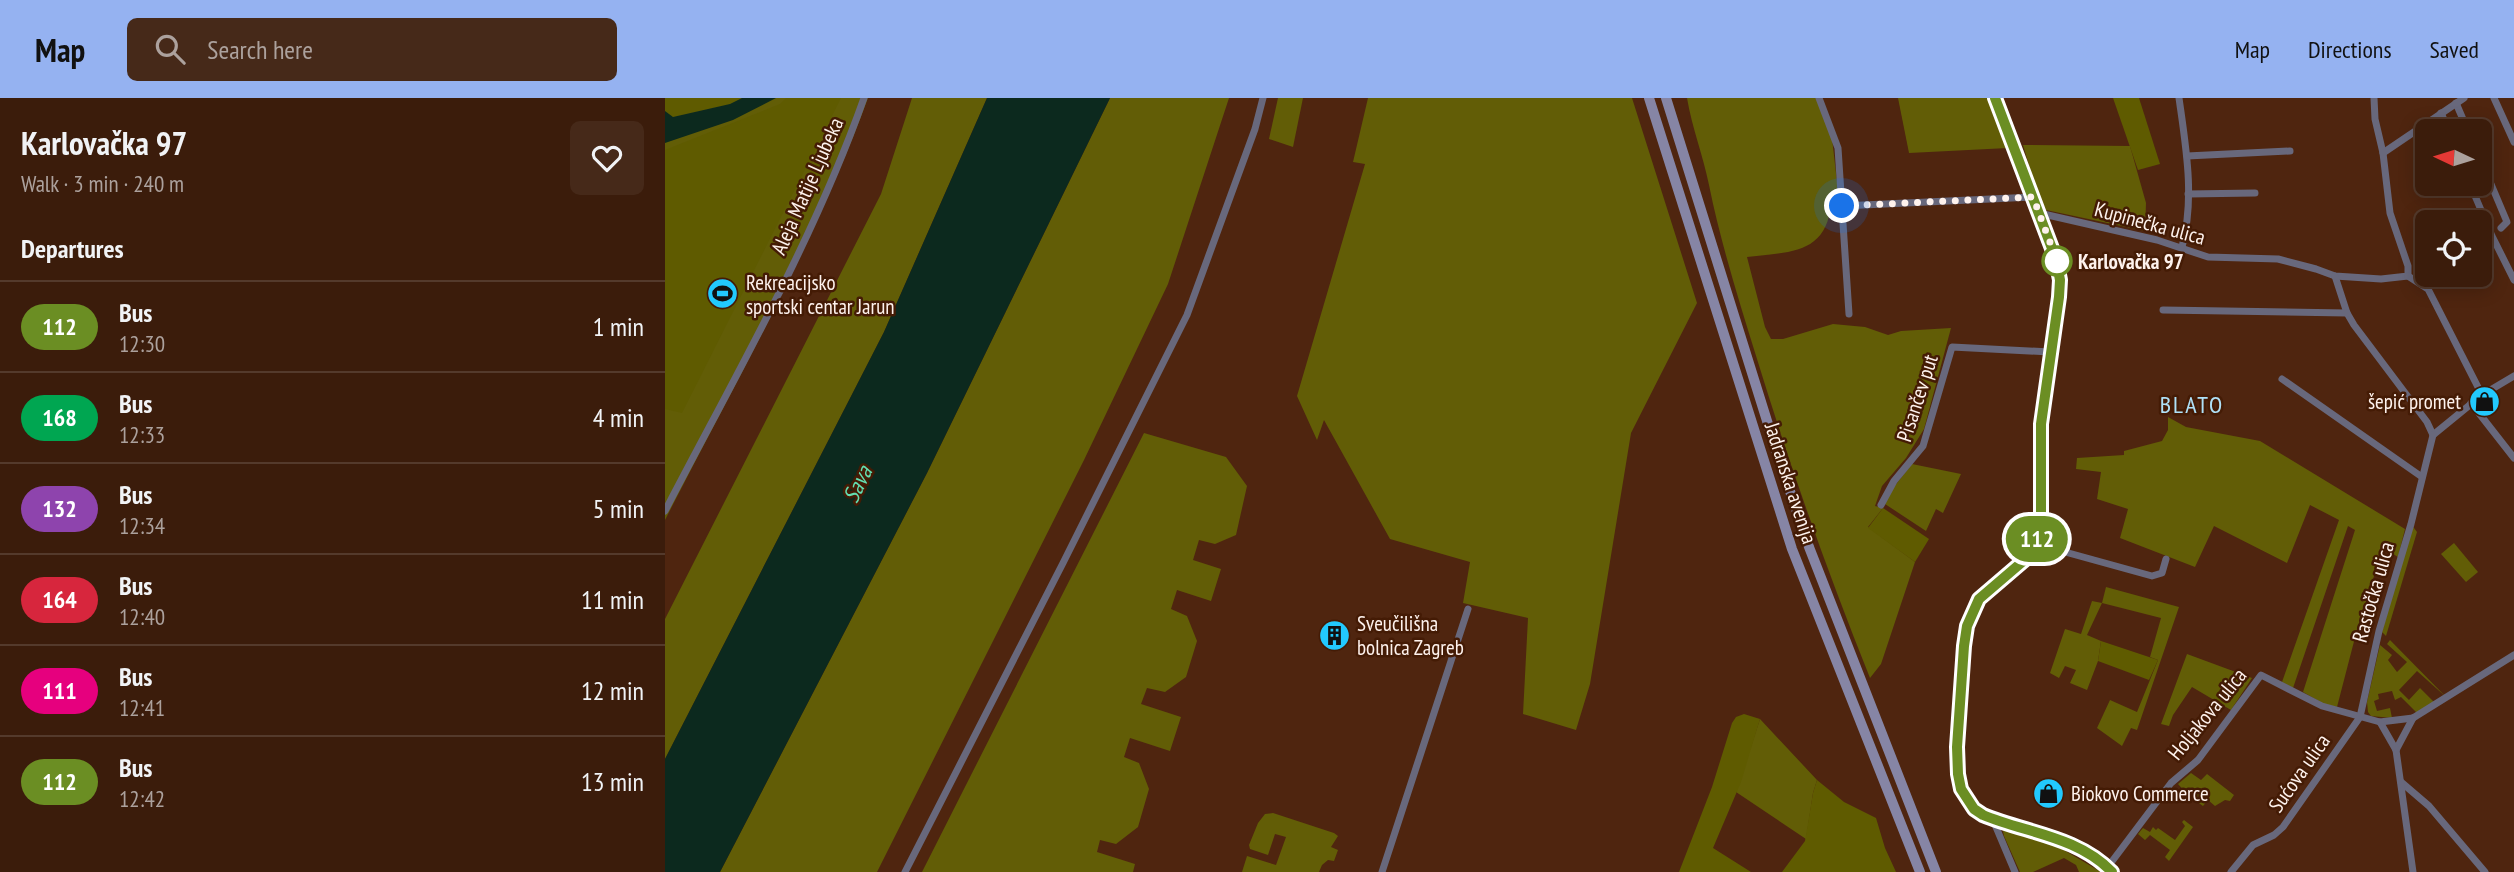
<!DOCTYPE html>
<html lang="en">
<head>
<meta charset="utf-8">
<style>
  :root { --surface:#3b1c0b; --page:#462919; --text:#f1f3f6; --muted:#aca19d; --line:#543a2c; --accent:#95b2f1 }
  body { margin:0; font-family:"PT Sans Narrow",sans-serif; background:var(--page); color:var(--text); height:100vh; display:flex; flex-direction:column; font-size:26px; white-space:nowrap }
  * { box-sizing:border-box; margin:0 }
  p { font-size:23px; color:var(--muted) }
  .icon { flex:none; width:38px; height:38px; fill:none; stroke:currentColor; stroke-width:2; stroke-linecap:round; stroke-linejoin:round }
  .map { position:relative; flex:1; overflow:hidden }
  .sheet { display:flex; flex-direction:column; background:var(--surface); width:665px }
  .sheet>* { flex:none }
  .badge { padding:0 14px; border-radius:23px; font-size:24px; line-height:46px }
  .needle { width:46px; rotate:274deg }
  .buttons { position:absolute; left:1750px; top:21px; display:grid; gap:14px }
  .buttons a { display:grid; place-items:center; width:77px; height:77px; border-radius:10px; background:var(--surface); box-shadow:0 4px 18px #0003,0 0 0 2px var(--line); font-size:35px }
  .you { position:absolute; width:35px; height:35px; margin:-18px; border:5px solid #fff; border-radius:50%; background:#1a73e8; box-shadow:0 0 0 10px #1a73e833 }
  .map>.badge { position:absolute; translate:-50% -50%; box-shadow:0 0 0 4px #fff }
  h2 { padding:0 21px; font-size:26px; line-height:63px }
  .round { display:grid; place-items:center; flex:none; width:74px; height:74px; border-radius:10px; background:var(--page) }
  .overview { display:flex; align-items:center; justify-content:space-between; height:119px; padding:0 21px }
  h1 { font-size:33px; font-weight:700; line-height:52px }
  ul { padding:0; list-style:none }
  li { display:flex; align-items:center; gap:21px; height:91px; padding:0 21px; border-top:2px solid var(--line) }
  li div { flex:1 }
  li b { display:block; font-size:26px }
  li em { font-style:normal }
  li .badge { min-width:77px; font-weight:700; text-align:center }
  header { display:flex; align-items:center; gap:42px; box-sizing:border-box; height:98px; padding:0 35px; background:var(--accent); color:#111 }
  header strong { font-size:33px }
  nav { display:flex; gap:38px; margin-inline-start:auto; font-size:24px }
  .search { width:490px; height:63px; background:var(--page); display:flex; align-items:center; gap:18px; box-sizing:border-box; padding:0 24px; border-radius:10px; color:var(--muted); font-size:26px }
  main { display:flex; flex:1; min-height:0 }
  .map>svg:first-child { display:block }
  .green { fill:#625d06 }
  .forest { fill:#5f5b00 }
  .water { fill:#0c291e }
  .lines { fill:none; stroke-linecap:round; stroke-linejoin:round }
  .minor { stroke:#68687c; stroke-width:7 }
  .tertiary { stroke:#68687c; stroke-width:9 }
  .secondary { stroke:#8685a5; stroke-width:10 }
  .line-casing { stroke:#fff; stroke-width:16 }
  .line { stroke:#6b8e23; stroke-width:10 }
  .walk { stroke:#fef2ed; stroke-width:7; stroke-dasharray:0 12.6 }
  .stop-dot { fill:#fff; stroke:#6b8e23; stroke-width:3.5 }
  .labels { text-anchor:middle; dominant-baseline:central; stroke-width:5; stroke-linejoin:round; paint-order:stroke }
  .street-label { font-size:21px; fill:#fef2ed; stroke:#441b05 }
  .stop-label { font-size:21px; font-weight:bold; fill:#fef2ed; stroke:#441b05; text-anchor:start }
  .poi-label { font-size:21px; fill:#fef2ed; stroke:#441b05; text-anchor:start }
  .water-label { font-size:23px; font-style:italic; fill:#63dfb2; stroke:#441b05 }
  .quarter-label { font-size:24px; letter-spacing:2px; fill:#afe1f7; stroke:#441b05 }
</style>
</head>
<body>
<header>
<strong>Map</strong>
<div class="search"><svg class="icon" aria-label="search" viewBox="0 0 24 24"><circle cx="10" cy="10" r="6"/><path d="M15 15l6 6"/></svg>Search here</div>
<nav><a>Map</a><a>Directions</a><a>Saved</a></nav>
</header>
<main>
<section class="sheet">
<div class="overview"><div><h1>Karlovačka 97</h1><p>Walk · 3 min · 240 m</p></div><a class="round"><svg class="icon" aria-label="heart" viewBox="0 0 24 24"><path d="M12 20l-8-8c-3-5 5-10 8-4 3-6 11-1 8 4z"/></svg></a></div>
<h2>Departures</h2>
<ul>
<li><span class="badge" style="background:#6b8e23;color:#fff">112</span><div><b>Bus</b><p>12:30</p></div><em>1 min</em></li>
<li><span class="badge" style="background:#00a651;color:#fff">168</span><div><b>Bus</b><p>12:33</p></div><em>4 min</em></li>
<li><span class="badge" style="background:#8e44ad;color:#fff">132</span><div><b>Bus</b><p>12:34</p></div><em>5 min</em></li>
<li><span class="badge" style="background:#d7263d;color:#fff">164</span><div><b>Bus</b><p>12:40</p></div><em>11 min</em></li>
<li><span class="badge" style="background:#e6007e;color:#fff">111</span><div><b>Bus</b><p>12:41</p></div><em>12 min</em></li>
<li><span class="badge" style="background:#6b8e23;color:#fff">112</span><div><b>Bus</b><p>12:42</p></div><em>13 min</em></li>
</ul>
</section>
<div class="map">
<svg width="1849" height="774" viewBox="0 0 1849 774">
  <rect width="100%" height="100%" fill="#4f250f"/>
  <!-- green -->
  <g class="green">
    <path d="M0,0H203C149,147 71,283 0,422Z"/>
    <polygon points="247,0 322,0 219,234 0,661 0,521 216,96"/>
    <polygon points="445,0 564,0 503,186 419,362 212,774 55,774 262,375"/>
    <polygon points="613,0 638,0 628,49 604,41"/>
    <polygon points="703,0 967,0 1032,205 966,335 925,586 911,632 858,616 863,520 798,505 805,464 725,441 659,322 652,342 632,298 700,66 688,64"/>
    <path d="M1022,0H1151L1167,40L1174,102L1166,105C1162,157 1123,154 1082,159L1100,229L1106,241H1118L1168,226L1200,229L1223,237L1236,233L1286,230L1259,331L1241,360L1217,388L1210,408L1218,410L1203,429L1250,464L1216,566L1205,580C1163,475 1125,369 1092,261C1074,203 1056,146 1044,87C1038,57 1027,30 1022,0Z"/>
    <polygon points="1233,0 1325,0 1343,50 1244,55"/>
    <polygon points="1358,47 1465,48 1481,105 1480,133 1381,112 1371,91"/>
    <polygon points="1503,319 1521,329 1595,343 1740,431 1733,459 1718,450 1693,528 1672,609 1659,606 1638,594 1690,432 1683,428 1628,590 1617,584 1674,422 1645,407 1622,465 1549,428 1530,469 1455,440 1463,411 1432,401 1436,374 1411,371 1412,360 1459,357 1459,353 1497,343 1503,332"/>
    <polygon points="479,335 561,359 582,388 571,437 550,446 534,442 528,462 556,471 546,503 512,492 506,511 522,518 532,543 521,579 500,594 482,590 476,606 516,619 505,653 465,640 459,659 474,665 484,691 473,729 451,746 435,742 432,754 470,766 468,774 257,774"/>
    <polygon points="1247,366 1296,376 1278,415 1271,411 1261,433 1220,406 1228,390"/>
    <polygon points="1746,426 1752,434 1721,538 1717,534"/>
    <polygon points="1789,445 1813,474 1801,484 1776,456"/>
    <polygon points="1441,489 1514,509 1472,632 1466,630 1457,648 1432,630 1445,602 1472,614 1493,562 1485,559 1496,520 1437,505 1422,537 1436,543 1433,563 1422,592 1405,585 1411,572 1400,568 1394,580 1385,575 1400,531 1416,536 1427,503 1437,505"/>
    <polygon points="1725,542 1781,599 1752,573 1734,592 1744,602 1755,590 1770,605 1752,615 1736,599 1730,602 1727,593 1713,596 1714,601 1709,603 1712,613 1725,610 1727,620 1706,618 1703,614 1702,604 1715,547 1727,557 1723,562 1732,574 1742,564 1722,546"/>
    <polygon points="1522,556 1587,580 1566,612 1527,589 1508,617 1504,628 1496,626"/>
    <polygon points="1095,621 1152,682 1148,695 1141,741 1071,694"/>
    <polygon points="1526,675 1536,682 1542,676 1569,697 1565,703 1560,702 1550,708 1543,702 1538,708 1524,698 1513,686"/>
    <polygon points="608,715 669,735 673,738 666,749 673,752 669,763 663,762 657,767 654,774 577,774 582,758 611,767 621,739 610,736 603,757 585,751 584,747 593,725 600,716"/>
    <polygon points="1519,722 1528,729 1504,763 1500,759 1505,752 1485,737 1480,742 1473,736 1478,730 1485,734 1488,729 1491,732 1493,730 1510,742 1520,728 1517,724"/>
    <polygon points="1342,732 1392,748 1436,774 1414,774 1411,767 1399,760 1368,774 1355,774 1339,738 1338,733"/>
  </g>
  <!-- forest -->
  <g class="forest">
    <polygon points="0,0 77,0 65,6 8,19 0,13"/>
    <polygon points="121,0 176,0 17,315 0,311 0,52 115,6"/>
    <polygon points="1448,0 1474,0 1495,66 1473,72"/>
    <polygon points="1218,410 1264,441 1250,464 1203,430"/>
    <polygon points="1436,543 1493,562 1484,582 1433,563"/>
    <polygon points="1079,616 1095,621 1076,684 1048,750 1086,774 1014,774 1047,689 1067,625 1071,619"/>
    <polygon points="1152,682 1179,704 1211,720 1220,750 1231,774 1117,774 1140,743 1148,695"/>
  </g>
  <!-- water -->
  <g class="water">
    <polygon points="77,0 111,0 68,22 0,45 0,13 8,19 65,6"/>
    <polygon points="322,0 445,0 262,375 55,774 0,774 0,661 219,234"/>
  </g>
  <g class="lines">
    <!-- minor -->
    <g class="minor">
      <polyline points="1154,0 1173,50 1184,216"/>
      <path d="M1514,0C1521,50 1530,100 1517,149"/>
      <polyline points="1829,0 1849,44"/>
      <polyline points="1791,5 1803,33"/>
      <polyline points="1776,15 1784,33"/>
      <polyline points="1718,55 1799,0"/>
      <polyline points="1522,58 1625,53"/>
      <polyline points="1815,60 1842,124 1836,130"/>
      <polyline points="1805,86 1827,138 1849,182"/>
      <polyline points="1523,96 1590,95"/>
      <polyline points="1177,108 1368,99"/>
      <polyline points="1374,115 1492,142 1543,159 1613,161 1651,171 1670,178 1716,181 1743,178 1743,168 1725,115 1718,55 1710,21 1709,0"/>
      <polyline points="1670,178 1682,215 1689,227 1762,324 1768,337"/>
      <polyline points="1743,178 1763,191 1817,297"/>
      <polyline points="1498,212 1682,215"/>
      <polyline points="1617,281 1757,379"/>
      <polyline points="1806,305 1849,360"/>
      <polyline points="1216,407 1229,383 1258,348 1287,249 1385,254"/>
      <path d="M0,413C70,278 148,144 199,0"/>
      <polyline points="1371,446 1487,478 1497,475 1501,461"/>
      <polyline points="1715,624 1748,620 1849,557"/>
      <polyline points="1731,652 1748,620"/>
      <polyline points="1736,684 1764,708 1820,774"/>
      <polyline points="1328,722 1350,774"/>
      <polyline points="1442,770 1506,685 1533,662 1596,577 1657,608 1715,624 1731,652 1748,774"/>
      <polyline points="240,774 398,465 522,217 590,31 598,0"/>
      <polyline points="717,774 803,511"/>
      <polyline points="1566,774 1588,747 1609,737 1618,729 1695,619 1714,533 1746,426 1768,337 1817,297 1849,278"/>
    </g>
    <!-- tertiary -->
    <polyline class="tertiary" points="1330,0 1391,161 1395,182 1394,199 1375,325 1376,430 1363,459 1314,501 1302,528 1292,649 1293,676 1296,691 1303,703 1318,717 1397,742 1429,759 1447,774"/>
    <!-- secondary -->
    <g class="secondary">
      <polyline points="984,0 1127,451 1255,774"/>
      <polyline points="1001,0 1113,358 1144,449 1271,774"/>
    </g>
  </g>
  <g class="lines">
    <defs>
      <path id="line" d="M1330,0L1391,161L1395,182L1394,199L1376,326V430L1363,459L1314,501L1302,528L1299,548L1292,649L1293,676L1296,691L1309,711L1318,717C1361,735 1412,738 1447,774"/>
    </defs>
    <!-- line casing -->
    <use href="#line" class="line-casing"/>
    <!-- line -->
    <use href="#line" class="line"/>
    <!-- walk -->
    <polyline class="walk" points="1177,108 1368,99 1392,163"/>
  </g>
  <!-- icons -->
  <defs>
    <symbol id="stadium-disc" viewBox="-11 -11 22 22"><circle r="9.5" fill="#22c9fe" stroke="#441b05"/><path d="M0-5a6.5 5 0 1 0 0 10a6.5 5 0 1 0 0-10ZM-3.5-1.8h7v3.6h-7Z" fill="#111"/></symbol>
    <symbol id="shop-disc" viewBox="-11 -11 22 22"><circle r="9.5" fill="#22c9fe" stroke="#441b05"/><path d="M-5-2.5h2.3a2.7 3.5 0 0 1 5.4 0H5L5.5 6h-11ZM-1.5-2.5h3a1.5 2.3 0 0 0-3 0Z" fill="#111"/></symbol>
    <symbol id="building-disc" viewBox="-11 -11 22 22"><circle r="9.5" fill="#22c9fe" stroke="#441b05"/><path d="M-4-6H4V6H1V3H-1V6H-4ZM-2.5-4.3h1.7v1.8h-1.7ZM.8-4.3h1.7v1.8H.8ZM-2.5-1h1.7V.8h-1.7ZM.8-1h1.7V.8H.8Z" fill="#111"/></symbol>
  </defs>
  <g fill-rule="evenodd">
    <use href="#stadium-disc" x="40" y="178" width="35" height="35"/>
    <use href="#shop-disc" x="1802" y="286" width="35" height="35"/>
    <use href="#building-disc" x="652" y="520" width="35" height="35"/>
    <use href="#shop-disc" x="1366" y="678" width="35" height="35"/>
  </g>
  <!-- markers -->
  <circle class="stop-dot" cx="1392" cy="163" r="14"/>
  <g class="labels">
    <!-- street labels -->
    <g class="street-label">
      <text transform="translate(142 88) rotate(-66)">Aleja Matije Ljubeka</text>
      <text transform="translate(1485 125) rotate(15)">Kupinečka ulica</text>
      <text transform="translate(1252 300) rotate(-72)">Pisančev put</text>
      <text transform="translate(1126 385) rotate(72)">Jadranska avenija</text>
      <text transform="translate(1708 494) rotate(-74)">Rastočka ulica</text>
      <text transform="translate(1542 616) rotate(-51)">Holjakova ulica</text>
      <text transform="translate(1634 675) rotate(-55)">Sućova ulica</text>
    </g>
    <!-- stop labels -->
    <g class="stop-label">
      <text x="1413" y="163">Karlovačka 97</text>
    </g>
    <!-- poi labels -->
    <g class="poi-label">
      <text x="81" y="184">Rekreacijsko<tspan x="81" dy="24">sportski centar Jarun</tspan></text>
      <text x="1796" y="303" text-anchor="end">šepić promet</text>
      <text x="692" y="525">Sveučilišna<tspan x="692" dy="24">bolnica Zagreb</tspan></text>
      <text x="1406" y="695">Biokovo Commerce</text>
    </g>
    <!-- water labels -->
    <g class="water-label">
      <text transform="translate(192 386) rotate(-64)">Sava</text>
    </g>
    <!-- quarter labels -->
    <g class="quarter-label">
      <text x="1527" y="306">BLATO</text>
    </g>
  </g>
</svg>
<div class="buttons">
<a><svg class="needle" viewBox="-14 -14 28 28"><path d="M0-13l5 13h-10z" fill="#e53935"/><path d="M0 13l5-13h-10z" fill="#aca19d"/></svg></a>
<a><svg class="icon" aria-label="locate" viewBox="0 0 24 24"><circle cx="12" cy="12" r="6"/><path d="M12 2v4M12 18v4M2 12h4M18 12h4"/></svg></a>
</div>
<div class="you" style="left:1177px;top:108px"></div>
<b class="badge" style="left:1372px;top:441px;background:#6b8e23;color:#fff">112</b>
</div>
</main>
</body>
</html>
